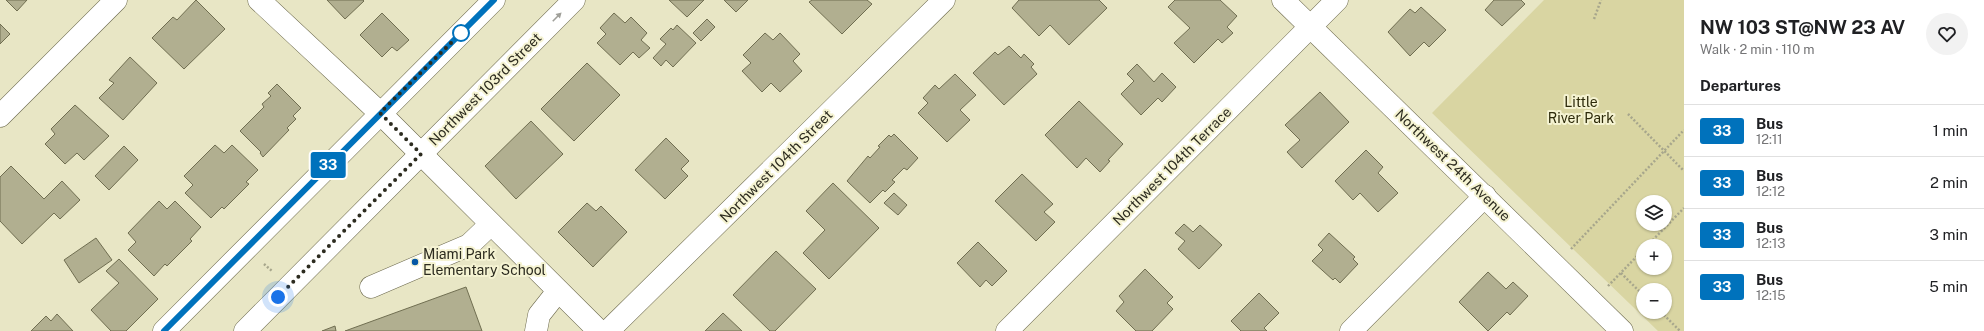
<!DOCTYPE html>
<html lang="en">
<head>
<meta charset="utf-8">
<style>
  :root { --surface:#fff; --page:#f2f2f2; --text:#202124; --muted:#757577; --line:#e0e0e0 }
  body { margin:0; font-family:"Public Sans",sans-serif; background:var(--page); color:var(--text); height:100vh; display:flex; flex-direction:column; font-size:15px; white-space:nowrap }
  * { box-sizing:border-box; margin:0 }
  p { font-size:13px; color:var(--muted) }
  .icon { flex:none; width:22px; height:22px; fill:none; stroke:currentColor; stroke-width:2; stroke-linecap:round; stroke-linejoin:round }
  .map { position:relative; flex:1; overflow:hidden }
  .panel { display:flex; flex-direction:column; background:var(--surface); width:300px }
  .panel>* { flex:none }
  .badge { padding:0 8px; border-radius:3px; font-size:14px; line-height:26px }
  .buttons { position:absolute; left:1636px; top:195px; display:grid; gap:8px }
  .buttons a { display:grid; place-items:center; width:36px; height:36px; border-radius:50%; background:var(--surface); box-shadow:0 1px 3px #0004; font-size:20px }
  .you { position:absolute; width:20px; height:20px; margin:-10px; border:3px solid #fff; border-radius:50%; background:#1a73e8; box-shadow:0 0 0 6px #1a73e833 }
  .map>.badge { position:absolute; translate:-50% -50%; box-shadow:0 0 0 2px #fff }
  h2 { padding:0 16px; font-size:15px; line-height:36px }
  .round { display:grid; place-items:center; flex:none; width:42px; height:42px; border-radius:21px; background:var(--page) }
  .headline { display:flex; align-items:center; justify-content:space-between; height:68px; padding:0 16px }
  h1 { font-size:19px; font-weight:700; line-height:30px }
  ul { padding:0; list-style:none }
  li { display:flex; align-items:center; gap:12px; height:52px; padding:0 16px; border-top:1px solid var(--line) }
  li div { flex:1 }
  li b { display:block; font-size:15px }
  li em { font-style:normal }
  li .badge { min-width:44px; font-weight:700; text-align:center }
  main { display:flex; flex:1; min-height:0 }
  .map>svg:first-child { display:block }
  .green { fill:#d9d5a2; fill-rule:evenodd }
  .building { fill:#b1af90; stroke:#706e51 }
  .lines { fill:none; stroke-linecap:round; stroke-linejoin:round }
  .minor-casing { stroke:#6b684c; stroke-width:23 }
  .major-casing { stroke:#6b684c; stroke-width:23 }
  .path { stroke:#a7a68c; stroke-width:2.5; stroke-dasharray:2 2; stroke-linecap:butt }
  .minor { stroke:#fff; stroke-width:22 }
  .major { stroke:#fff; stroke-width:22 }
  .oneway { fill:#a0a09a }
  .line-casing { stroke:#fff; stroke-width:9 }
  .line { stroke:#0072bc; stroke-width:6 }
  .walk { stroke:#2c2b1f; stroke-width:4; stroke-dasharray:0 7.2 }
  .stop-dot { fill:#fff; stroke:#0072bc; stroke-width:2 }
  .poi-dot { fill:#0557a5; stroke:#f5f3d2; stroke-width:1.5 }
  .labels { text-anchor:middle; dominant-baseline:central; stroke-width:4; stroke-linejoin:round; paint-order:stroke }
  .street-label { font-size:14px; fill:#2c2b1f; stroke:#f5f3d2 }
  .park-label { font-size:14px; fill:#2d2a0a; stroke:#f5f3d2 }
  .poi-label { font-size:14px; fill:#2c2b1f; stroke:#f5f3d2; text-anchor:start }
</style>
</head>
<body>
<main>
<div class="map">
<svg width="1684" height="331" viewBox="0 0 1684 331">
  <rect width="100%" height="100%" fill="#e8e6c5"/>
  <!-- green -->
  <path class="green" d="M1544,0H1684V331H1658L1432,113ZM1643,202H1665V224H1643ZM1643,246H1665V268H1643ZM1643,290H1665V312H1643Z"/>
  <!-- building -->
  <g class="building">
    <polygon points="6,0 27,0 17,11"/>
    <polygon points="196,0 225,29 184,69 152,38 173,17 177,20"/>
    <polygon points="327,0 363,0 364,1 345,19"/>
    <polygon points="669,0 704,0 687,17"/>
    <polygon points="724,0 748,0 736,12"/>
    <polygon points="812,0 867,0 872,4 842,34 809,2"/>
    <polygon points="1019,0 1099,0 1107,8 1069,45 1050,25 1039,36 1012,8"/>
    <polygon points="1175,0 1220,0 1237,16 1227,27 1233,33 1222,43 1218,39 1194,63 1174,43 1190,28 1168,7"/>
    <polygon points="1494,0 1521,0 1525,4 1502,26 1485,10"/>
    <polygon points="1421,7 1446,30 1429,47 1424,42 1410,56 1388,32 1410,9 1415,13"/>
    <polygon points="382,13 409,40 397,51 392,47 382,57 360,35"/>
    <polygon points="614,13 625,23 631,17 647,33 641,40 650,48 639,58 633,52 620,65 597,43 606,34 600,28"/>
    <polygon points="707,19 715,27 701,41 693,33"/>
    <polygon points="0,24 10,34 0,44"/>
    <polygon points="677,25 696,43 673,67 666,60 661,66 653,58 666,44 660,39 671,28 673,30"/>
    <polygon points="765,33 773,40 780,33 800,54 793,61 802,71 780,92 771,83 762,92 742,71 751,63 743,55"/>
    <polygon points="1009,46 1021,58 1024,54 1034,64 1031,67 1037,74 1004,105 973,73 995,52 998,55"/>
    <polygon points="130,57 157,83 123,120 99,98 114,83 109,80"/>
    <polygon points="587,63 620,95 574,141 541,109"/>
    <polygon points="1137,64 1154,82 1162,73 1176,87 1162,102 1158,98 1141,115 1121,94 1134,81 1127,74"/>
    <polygon points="955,74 976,95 960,110 970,120 947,142 918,113 928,103 923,98 935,85 939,89"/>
    <polygon points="277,84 301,108 293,116 296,119 287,128 289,130 263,157 260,153 261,152 240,131 264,107 262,104 271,96 268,93"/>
    <polygon points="1320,92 1349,122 1302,168 1287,152 1300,140 1285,125"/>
    <polygon points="1079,101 1123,144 1108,160 1110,161 1100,172 1086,158 1077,168 1045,135"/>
    <polygon points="75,105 109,136 84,160 77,153 65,164 45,144 55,134 51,129"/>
    <polygon points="531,121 563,154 516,199 485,166"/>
    <polygon points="894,134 918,158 907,170 904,168 892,180 895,182 885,192 883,190 870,203 847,181 868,156 870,158 880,147 878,146 889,135 891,137"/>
    <polygon points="666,138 689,161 681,169 688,176 665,199 635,170"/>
    <polygon points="215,145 224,153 232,145 258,170 246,182 249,184 224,209 222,207 211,218 185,193 193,185 184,176"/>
    <polygon points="124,146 138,160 109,190 95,176"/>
    <polygon points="1366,150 1383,167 1378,173 1398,193 1378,212 1360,193 1353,200 1335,181"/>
    <polygon points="11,166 44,199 62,181 80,200 60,219 54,213 22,244 0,221 0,177"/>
    <polygon points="1022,174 1053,204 1044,212 1055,222 1036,241 995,201"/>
    <polygon points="833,183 879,228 829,279 803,253 825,230 806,211"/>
    <polygon points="894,193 907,205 898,215 884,203"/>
    <polygon points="159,201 167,209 175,201 201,227 190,239 192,241 167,266 165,264 154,276 128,250 136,242 128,233"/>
    <polygon points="587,203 596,211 601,206 627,232 593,267 558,232"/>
    <polygon points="1184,224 1193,232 1200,225 1222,245 1199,269 1178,249 1185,241 1175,233"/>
    <polygon points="1329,233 1355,257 1353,259 1358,264 1340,283 1335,278 1333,280 1312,261 1323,250 1318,245"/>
    <polygon points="96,238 112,260 79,283 64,260"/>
    <polygon points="978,242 1007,271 992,286 986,280 980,287 957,263"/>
    <polygon points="776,251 816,289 775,331 770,331 733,295"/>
    <polygon points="119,259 158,299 126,331 111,331 91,310 119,283 106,271"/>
    <polygon points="1145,269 1173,297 1167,303 1173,309 1152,331 1136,331 1116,311 1124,302 1119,296"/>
    <polygon points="1488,272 1506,289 1513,282 1528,296 1510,315 1507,312 1488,331 1459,302"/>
    <polygon points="466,287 482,331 345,331"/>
    <polygon points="1259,293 1279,313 1264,328 1267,331 1241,331 1231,321"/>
    <polygon points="723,313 742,331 705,331"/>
    <polygon points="57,314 73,331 31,331 46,316 51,321"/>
    <polygon points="335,326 336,331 322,331"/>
  </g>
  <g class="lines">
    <defs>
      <g id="minor">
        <polyline points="259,0 380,113 599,331"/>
        <polyline points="1283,0 1622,331"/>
        <polyline points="0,116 116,0"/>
        <polyline points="371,287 469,245 491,224"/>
        <polyline points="536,331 539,315 558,291"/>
        <polyline points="608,331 944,0"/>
        <polyline points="1007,331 1337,0"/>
        <polyline points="1351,331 1485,196"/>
      </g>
      <g id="major">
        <polyline points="164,331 494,0"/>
        <polyline points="245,331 574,0"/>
      </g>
    </defs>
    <!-- minor casing -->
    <use href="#minor" class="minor-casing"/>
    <!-- major casing -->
    <use href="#major" class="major-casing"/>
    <!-- path -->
    <g class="path">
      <polyline points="1594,19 1601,0"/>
      <polyline points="1628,114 1684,171"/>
      <polyline points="1647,246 1684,208"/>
      <polyline points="1571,249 1684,130"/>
      <polyline points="264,264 272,271"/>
      <polyline points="1621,273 1643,295"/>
      <polyline points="1608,286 1643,250"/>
      <polyline points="1661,312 1680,331"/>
    </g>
    <!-- minor -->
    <use href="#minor" class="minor"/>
    <!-- major -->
    <use href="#major" class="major"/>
  </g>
  <!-- one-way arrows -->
  <defs><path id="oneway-solid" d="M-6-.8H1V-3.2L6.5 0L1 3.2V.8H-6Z"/></defs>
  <use class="oneway" href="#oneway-solid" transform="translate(557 17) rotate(-45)"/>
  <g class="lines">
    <defs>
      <polyline id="line" points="164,331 494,0"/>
    </defs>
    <!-- line casing -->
    <use href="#line" class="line-casing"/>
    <!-- line -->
    <use href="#line" class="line"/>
    <!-- walk -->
    <polyline class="walk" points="278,297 421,154 380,113 461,33"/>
  </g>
  <!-- markers -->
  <circle class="stop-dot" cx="461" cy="33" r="8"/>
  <circle class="poi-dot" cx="415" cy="262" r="4"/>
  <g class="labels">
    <!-- street labels -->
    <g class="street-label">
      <text transform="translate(485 89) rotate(-45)">Northwest 103rd Street</text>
      <text transform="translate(1453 165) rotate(44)">Northwest 24th Avenue</text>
      <text transform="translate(776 166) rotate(-45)">Northwest 104th Street</text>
      <text transform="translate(1172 166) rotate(-45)">Northwest 104th Terrace</text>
    </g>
    <!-- park labels -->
    <g class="park-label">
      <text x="1581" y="102">Little<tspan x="1581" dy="16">River Park</tspan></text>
    </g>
    <!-- poi labels -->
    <g class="poi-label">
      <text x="423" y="254">Miami Park<tspan x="423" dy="16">Elementary School</tspan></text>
    </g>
  </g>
</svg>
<div class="buttons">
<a><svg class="icon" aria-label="layers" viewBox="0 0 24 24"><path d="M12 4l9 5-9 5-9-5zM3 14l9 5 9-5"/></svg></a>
<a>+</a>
<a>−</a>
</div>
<div class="you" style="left:278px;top:297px"></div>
<b class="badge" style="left:328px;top:165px;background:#0072bc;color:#fff">33</b>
</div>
<section class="panel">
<div class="headline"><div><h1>NW 103 ST@NW 23 AV</h1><p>Walk · 2 min · 110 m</p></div><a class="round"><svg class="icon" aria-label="heart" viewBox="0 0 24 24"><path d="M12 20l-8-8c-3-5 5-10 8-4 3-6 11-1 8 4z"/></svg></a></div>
<h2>Departures</h2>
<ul>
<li><span class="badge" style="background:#0072bc;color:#fff">33</span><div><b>Bus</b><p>12:11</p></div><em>1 min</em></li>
<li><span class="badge" style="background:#0072bc;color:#fff">33</span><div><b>Bus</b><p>12:12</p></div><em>2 min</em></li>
<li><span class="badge" style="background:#0072bc;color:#fff">33</span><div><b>Bus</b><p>12:13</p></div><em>3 min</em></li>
<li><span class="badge" style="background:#0072bc;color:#fff">33</span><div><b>Bus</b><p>12:15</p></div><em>5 min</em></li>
</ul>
</section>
</main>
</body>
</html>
